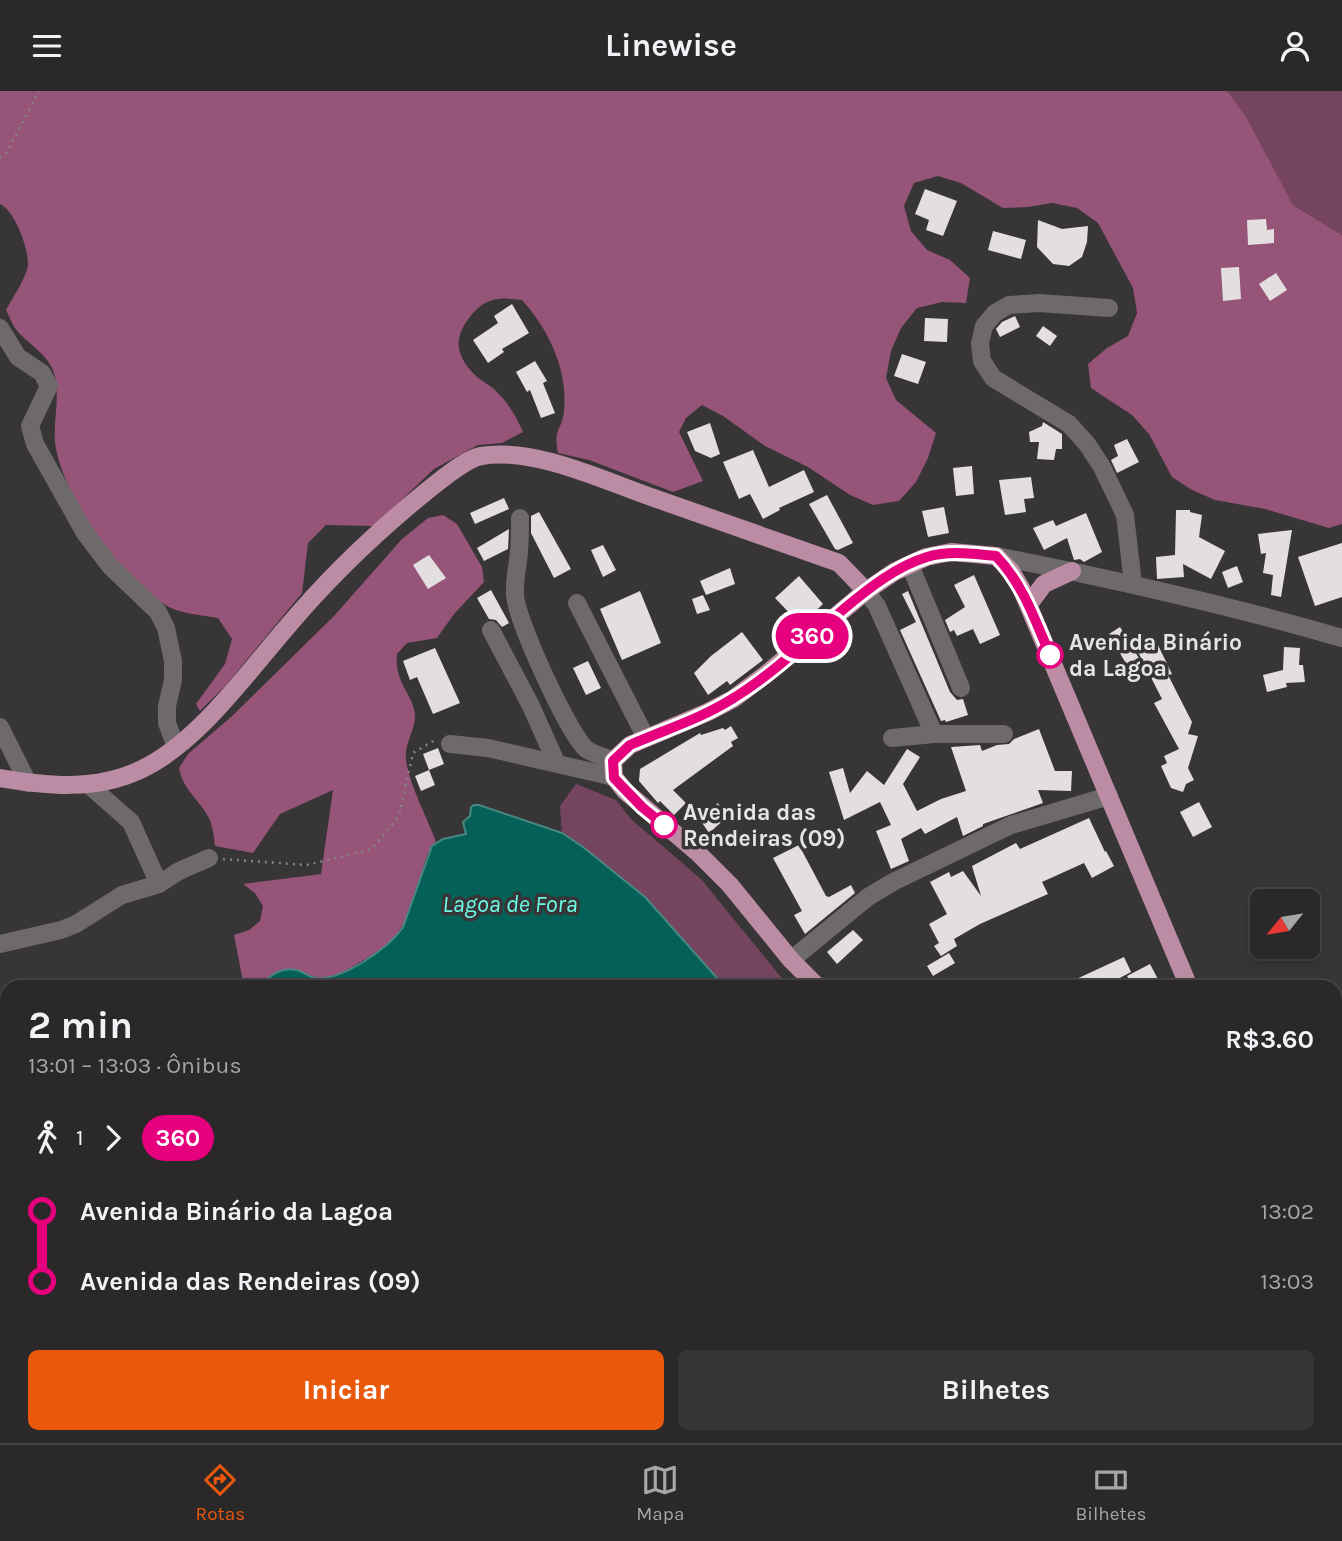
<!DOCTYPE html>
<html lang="pt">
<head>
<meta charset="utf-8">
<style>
  :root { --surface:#2a2829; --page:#363435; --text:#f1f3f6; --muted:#a5a6a8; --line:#464446; --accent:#ea580c }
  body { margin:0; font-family:Karla,sans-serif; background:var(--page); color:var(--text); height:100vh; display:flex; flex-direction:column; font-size:26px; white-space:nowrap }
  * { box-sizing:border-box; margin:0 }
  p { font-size:23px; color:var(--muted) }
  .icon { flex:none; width:38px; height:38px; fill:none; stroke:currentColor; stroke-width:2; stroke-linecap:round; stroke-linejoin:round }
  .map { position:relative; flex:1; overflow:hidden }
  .panel { position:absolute; left:0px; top:889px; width:1342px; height:464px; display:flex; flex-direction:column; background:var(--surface); border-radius:21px 21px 0 0; box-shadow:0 4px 10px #0003,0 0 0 2px var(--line) }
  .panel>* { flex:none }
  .badge { padding:0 14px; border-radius:23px; font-size:24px; line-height:46px }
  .needle { width:46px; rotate:240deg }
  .controls { position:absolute; left:1250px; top:798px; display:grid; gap:14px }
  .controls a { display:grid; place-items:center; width:70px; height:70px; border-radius:10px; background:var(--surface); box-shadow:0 4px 10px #0003,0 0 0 2px var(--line); font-size:35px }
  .map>.badge { position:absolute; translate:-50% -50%; box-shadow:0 0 0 4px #fff }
  .legs { display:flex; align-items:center; gap:10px; height:77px; padding:0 28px; font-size:23px }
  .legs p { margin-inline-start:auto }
  .summary { display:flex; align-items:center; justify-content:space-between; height:119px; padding:0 28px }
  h1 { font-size:38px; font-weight:700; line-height:52px }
  .action { display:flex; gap:14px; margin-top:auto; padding:14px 28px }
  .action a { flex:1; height:80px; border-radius:10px; background:var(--accent); color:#fff; font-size:28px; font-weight:700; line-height:80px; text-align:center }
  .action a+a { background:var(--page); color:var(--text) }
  ul { padding:0 28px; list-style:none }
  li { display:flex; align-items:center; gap:24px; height:70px; font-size:26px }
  li i { display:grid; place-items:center; width:10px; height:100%; margin:0 9px; background:currentColor }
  li i::after { content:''; width:18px; height:18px; margin:-9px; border:5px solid; border-radius:50%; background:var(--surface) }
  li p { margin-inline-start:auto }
  li:first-child i { background:linear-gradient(#0000 50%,currentColor 0) }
  li:last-child i { background:linear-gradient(currentColor 50%,#0000 0) }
  header { display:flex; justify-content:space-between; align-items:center; height:91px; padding:0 28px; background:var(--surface); font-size:32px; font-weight:700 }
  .tabs { display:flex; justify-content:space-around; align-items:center; height:98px; border-top:2px solid var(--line); background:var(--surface); font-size:19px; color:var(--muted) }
  .tabs a { display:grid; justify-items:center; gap:4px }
  .tabs .current { color:var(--accent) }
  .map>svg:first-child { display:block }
  .green { fill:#75455f }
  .forest { fill:#955478 }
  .water { fill:#056157; stroke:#488882; stroke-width:2 }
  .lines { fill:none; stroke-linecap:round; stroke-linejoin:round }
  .stream { stroke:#488882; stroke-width:4.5 }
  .building { fill:#e3dfe1 }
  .path { stroke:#868385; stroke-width:2.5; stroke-dasharray:2 5; stroke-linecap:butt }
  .minor { stroke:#6e6a6c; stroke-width:18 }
  .major { stroke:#bb8ca4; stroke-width:18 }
  .line-1-casing { stroke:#fff; stroke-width:16 }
  .line-1 { stroke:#e6007e; stroke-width:10 }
  .stop-1-dot { fill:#fff; stroke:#e6007e; stroke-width:3.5 }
  .labels { text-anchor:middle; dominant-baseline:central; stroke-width:7; stroke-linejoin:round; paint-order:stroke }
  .stop-label { font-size:23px; font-weight:bold; fill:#e6e4e5; stroke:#383537; text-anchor:start }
  .water-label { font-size:24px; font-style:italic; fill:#6bfae5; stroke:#383537 }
</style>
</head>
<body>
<header><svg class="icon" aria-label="menu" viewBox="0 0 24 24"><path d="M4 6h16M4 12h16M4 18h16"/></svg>Linewise<svg class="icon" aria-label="person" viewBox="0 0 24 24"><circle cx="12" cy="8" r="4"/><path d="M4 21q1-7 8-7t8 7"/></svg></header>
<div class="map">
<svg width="1342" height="1352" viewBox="0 0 1342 1352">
  <rect width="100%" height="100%" fill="#383537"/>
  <!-- green -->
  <g class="green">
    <polygon points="1227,0 1342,0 1342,144 1293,114"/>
    <path d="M576,693L616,709L631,728L701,788L789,896H725C673,836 629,786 562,742L560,715Z"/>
    <polygon points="1025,1346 1077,1346 1080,1352 1029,1352"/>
  </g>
  <!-- forest -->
  <g class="forest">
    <path d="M0,0H1227L1246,26L1293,114L1342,144V433L1329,437L1265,418L1215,409L1192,399L1172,386L1149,343L1132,324L1091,297L1088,273L1107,257L1128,245L1137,222L1133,197L1098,132L1077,117L1052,112L1028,116L1003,117L961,92L938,85L914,92L904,115L911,140L927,159L950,169L970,187L966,212L942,211L917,217L901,237L891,260L886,287L896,309L936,342L928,367L916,391L899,410L873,414L850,404L808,376L765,355L723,325L702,314L686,327L679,341L703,390L673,401L589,369L558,362C553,337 562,340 564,320C568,279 549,239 522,209C499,206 485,206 469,227C453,248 456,265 475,284C481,290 490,294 496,300C509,313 516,325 523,341L502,352L478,354L434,378L374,435L326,434L308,452L302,502L226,594L200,620L196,613L225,573L232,548L218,527C202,524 181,523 167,515C122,490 60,401 55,351C53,327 62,299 52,277C45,262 29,253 19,242C13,236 10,227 6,219C13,206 22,193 27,179C32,164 15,119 0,113Z"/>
    <path d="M443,424L457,433L482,476L484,491L454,523L437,547L407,552L397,563C394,593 414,603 415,625C415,640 404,653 406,668C408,691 428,728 436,751C427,759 424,774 421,785C405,830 407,845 362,870C352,876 340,884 328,886C312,890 302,878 287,879C267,880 266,896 244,896L234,844L249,839L260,830L263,815L255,802L243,793L321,783L333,699L280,723L253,762L215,755C214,746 213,736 209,727C199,708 183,699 179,677L188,663L231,626L334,525L402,448L428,427Z"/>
  </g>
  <!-- water -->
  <g class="water">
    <path d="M474,714H479L562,742L583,756L645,806L725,896H257C268,887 280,875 296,879C303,880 309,887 316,887C341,890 390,857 403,836L432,755L443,748L466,743L463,731L470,725L471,716Z"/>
    <polygon points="7,944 7,1346 1025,1346 1029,1352 0,1352 0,946"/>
  </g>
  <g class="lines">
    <!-- stream -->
    <polyline class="stream" points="1335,1102 1342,1103"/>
  </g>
  <!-- building -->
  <g class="building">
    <polygon points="925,98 957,110 943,145 926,139 929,129 915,123"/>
    <polygon points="1266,128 1267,139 1274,138 1274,152 1248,154 1247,129"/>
    <polygon points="1038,129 1062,138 1088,135 1087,151 1082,166 1069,175 1053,173 1037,156"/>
    <polygon points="993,140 1026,149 1021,168 988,159"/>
    <polygon points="1239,176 1241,208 1223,210 1221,177"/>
    <polygon points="1276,182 1287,199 1270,210 1259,193"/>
    <polygon points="512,213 529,242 502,258 504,261 488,272 473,249 498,232 494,225"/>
    <polygon points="1015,225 1020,236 1000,246 996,238 1002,231"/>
    <polygon points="925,227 948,228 947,251 924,250"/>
    <polygon points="1043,235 1057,245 1050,255 1036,245"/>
    <polygon points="902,263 926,271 918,293 894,285"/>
    <polygon points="535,270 547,290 543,292 555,322 541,327 530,299 527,301 516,281"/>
    <polygon points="1043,331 1062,343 1062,358 1056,358 1054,369 1037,368 1039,351 1030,351 1029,341 1042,335"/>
    <polygon points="710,332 720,363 711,367 695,360 687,341"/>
    <polygon points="1127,348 1139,371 1117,382 1111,369 1118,365 1114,354"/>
    <polygon points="753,359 769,396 804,379 814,401 779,417 780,419 763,428 750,403 739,408 723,371"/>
    <polygon points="972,375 974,403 956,405 953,377"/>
    <polygon points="1031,386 1034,407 1024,408 1026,421 1005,424 999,389"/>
    <polygon points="827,404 853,452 838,459 835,458 809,413"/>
    <polygon points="504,407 509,418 475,433 470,422"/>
    <polygon points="944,416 949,442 928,446 922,420"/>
    <polygon points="1176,419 1190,419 1190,421 1202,424 1199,446 1225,460 1211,488 1183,473 1184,486 1157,488 1156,466 1175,464"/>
    <polygon points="539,421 571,478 554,487 531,442 531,425"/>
    <polygon points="1086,422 1102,461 1084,471 1080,468 1074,469 1067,447 1044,459 1033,437 1053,429 1056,435"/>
    <polygon points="509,438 508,458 484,470 477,457"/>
    <polygon points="1292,439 1281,506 1271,504 1273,484 1263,482 1266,462 1261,463 1258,443"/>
    <polygon points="1342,452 1342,506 1315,515 1298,466"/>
    <polygon points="603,454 616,479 603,486 591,459"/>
    <polygon points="429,464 446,487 428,498 413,474"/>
    <polygon points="1237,475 1243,491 1228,497 1222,481"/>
    <polygon points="730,477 735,493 706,504 700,490"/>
    <polygon points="974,484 1000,544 980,553 973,538 957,545 954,539 950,541 945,529 965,516 954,494"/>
    <polygon points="799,485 823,513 801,534 775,507"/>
    <polygon points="491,499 509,532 502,536 496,529 489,528 477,507"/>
    <polygon points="640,500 661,552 622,569 600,518"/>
    <polygon points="908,500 950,601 957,609 963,608 968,624 946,631 945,629 941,630 900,539 916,531 902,503"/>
    <polygon points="703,504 710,519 697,523 692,508"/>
    <polygon points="1120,536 1140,569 1128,576 1109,543"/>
    <polygon points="742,541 763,569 730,594 727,590 708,604 694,582 711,565"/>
    <polygon points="1157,552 1172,583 1168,584 1192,631 1188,643 1198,645 1188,677 1194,689 1186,693 1183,701 1171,697 1161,675 1167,672 1164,665 1179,658 1154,612 1162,608 1138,561"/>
    <polygon points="1284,556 1300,557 1299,574 1303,574 1305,591 1286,592 1287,596 1267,601 1263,584 1283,579"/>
    <polygon points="435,557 460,612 433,623 417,586 410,589 403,570"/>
    <polygon points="588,570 601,597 586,604 573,577"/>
    <polygon points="731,635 738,647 731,651 733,655 673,699 686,712 674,724 660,710 658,712 639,690 640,678 700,642 701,644 723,637 725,639"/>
    <polygon points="1039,638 1055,680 1072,680 1071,700 1038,699 1043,712 983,733 983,735 963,745 957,726 925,743 921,737 901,748 909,770 891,778 876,740 891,734 880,711 844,729 829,681 843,677 850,702 867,680 884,694 907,658 920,666 903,693 917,720 941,708 966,700 951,656 980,654 982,660 997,654 1009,653 1014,648"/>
    <polygon points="438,657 444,673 429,679 423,663"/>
    <polygon points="429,679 435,694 421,700 415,685"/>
    <polygon points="1199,711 1212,736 1193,746 1180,721"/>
    <polygon points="718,712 726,727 709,742 696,723 705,716 708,720"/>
    <polygon points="1089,727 1105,761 1106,760 1114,775 1092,787 1084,772 1042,791 1048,803 980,833 954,848 957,855 941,865 934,855 939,852 929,833 947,823 930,791 949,781 951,786 963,780 981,805 972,775 1016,752 1020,758"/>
    <polygon points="799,754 826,805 829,806 851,794 855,802 805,843 794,824 802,820 773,767"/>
    <polygon points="853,839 863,849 837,873 827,861"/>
    <polygon points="949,862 955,872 933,885 927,875"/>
    <polygon points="1124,866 1131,881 1103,896 1059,896"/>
    <polygon points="1150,873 1162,896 1133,896 1127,885"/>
  </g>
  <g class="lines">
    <!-- path -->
    <g class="path">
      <polyline points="0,67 7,61 39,0"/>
      <polyline points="223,768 307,774 372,758 399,725 413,662 435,649"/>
    </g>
    <!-- minor -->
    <g class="minor">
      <polyline points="1109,217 1039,212 1009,214 995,222 984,235 980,252 982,270 993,287 1069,333 1087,353 1102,376 1125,424 1133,493"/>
      <polyline points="0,237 18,266 42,282 49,295 30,335 35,353 85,442 110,475 158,521 166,537 173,570 173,589 167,615 167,632 176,656"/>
      <path d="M520,427C520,438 520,449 519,460C518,475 514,488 515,503C516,529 566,636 584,656C590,663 604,665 613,670"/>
      <path d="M996,465C1113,488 1228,514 1342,547"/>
      <polyline points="910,474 961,597"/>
      <polyline points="866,500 877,515 934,643"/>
      <polyline points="577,512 646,647"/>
      <polyline points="491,539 531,615 556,671"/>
      <polyline points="0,636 28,692"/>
      <polyline points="892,647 934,643 1004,643"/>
      <polyline points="450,653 488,657 614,686"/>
      <polyline points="89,694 131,731 159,793"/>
      <polyline points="0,853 61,839 76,833 122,804 159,793 179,780 209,767"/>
      <polyline points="791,869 868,806 893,791 1011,734 1109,705"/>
    </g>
    <!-- major -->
    <g class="major">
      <polyline points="1029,513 1044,493 1072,480"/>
      <path d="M0,687C47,695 95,700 140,679C197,653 247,582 287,536C324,492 367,450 411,413C426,401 463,368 481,365C535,356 602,389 654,407C715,429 777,450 839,472L866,500"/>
      <polyline points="818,896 791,869 730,794 698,762 625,700 614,686 613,670 630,654 708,621 733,608 765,584 866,500 894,481 926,466 951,461 996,465 1011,480 1021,497 1189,896"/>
      <polyline points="1335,1243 1342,1259"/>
      <polyline points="1093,1346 1096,1352"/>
    </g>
  </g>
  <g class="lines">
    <defs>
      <path id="line-1" d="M664,734L642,716L614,687L613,670L630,654C664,639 700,628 732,608C773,583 809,548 845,517C869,497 897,475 927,466C950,459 973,463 996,465C1023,493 1035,529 1050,564"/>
    </defs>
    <!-- line-1 casing -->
    <use href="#line-1" class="line-1-casing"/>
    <!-- line-1 -->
    <use href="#line-1" class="line-1"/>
  </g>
  <!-- markers -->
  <g class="stop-1-dot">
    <circle cx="1050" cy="564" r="12"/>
    <circle cx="664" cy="734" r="12"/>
  </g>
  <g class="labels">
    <!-- stop labels -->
    <g class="stop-label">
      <text x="1069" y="551">Avenida Binário<tspan x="1069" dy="26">da Lagoa</tspan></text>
      <text x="683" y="721">Avenida das<tspan x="683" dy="26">Rendeiras (09)</tspan></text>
    </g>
    <!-- water labels -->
    <g class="water-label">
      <text x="510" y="813">Lagoa de Fora</text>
    </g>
  </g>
</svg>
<div class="controls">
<a><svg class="needle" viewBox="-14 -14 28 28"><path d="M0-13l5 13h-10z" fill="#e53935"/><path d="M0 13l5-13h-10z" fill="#a5a6a8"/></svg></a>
</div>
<b class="badge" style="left:812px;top:545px;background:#e6007e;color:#fff">360</b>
<section class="panel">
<div class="summary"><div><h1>2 min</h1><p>13:01 – 13:03 · Ônibus</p></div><b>R$3.60</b></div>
<div class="legs"><svg class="icon" aria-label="walk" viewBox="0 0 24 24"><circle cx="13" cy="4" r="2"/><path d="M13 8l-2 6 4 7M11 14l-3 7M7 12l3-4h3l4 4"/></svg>1<svg class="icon" aria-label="forward" viewBox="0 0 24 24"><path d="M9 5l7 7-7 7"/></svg><b class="badge" style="background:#e6007e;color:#fff">360</b></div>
<ul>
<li><i style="color:#e6007e"></i><b>Avenida Binário da Lagoa</b><p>13:02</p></li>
<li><i style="color:#e6007e"></i><b>Avenida das Rendeiras (09)</b><p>13:03</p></li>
</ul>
<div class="action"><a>Iniciar</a><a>Bilhetes</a></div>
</section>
</div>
<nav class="tabs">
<a class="current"><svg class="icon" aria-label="directions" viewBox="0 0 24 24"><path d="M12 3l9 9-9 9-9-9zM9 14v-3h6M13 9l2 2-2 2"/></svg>Rotas</a>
<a><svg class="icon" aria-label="map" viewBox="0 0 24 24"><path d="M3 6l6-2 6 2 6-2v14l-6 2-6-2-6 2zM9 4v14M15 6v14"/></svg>Mapa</a>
<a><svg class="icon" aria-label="tickets" viewBox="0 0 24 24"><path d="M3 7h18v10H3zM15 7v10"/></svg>Bilhetes</a>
</nav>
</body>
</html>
